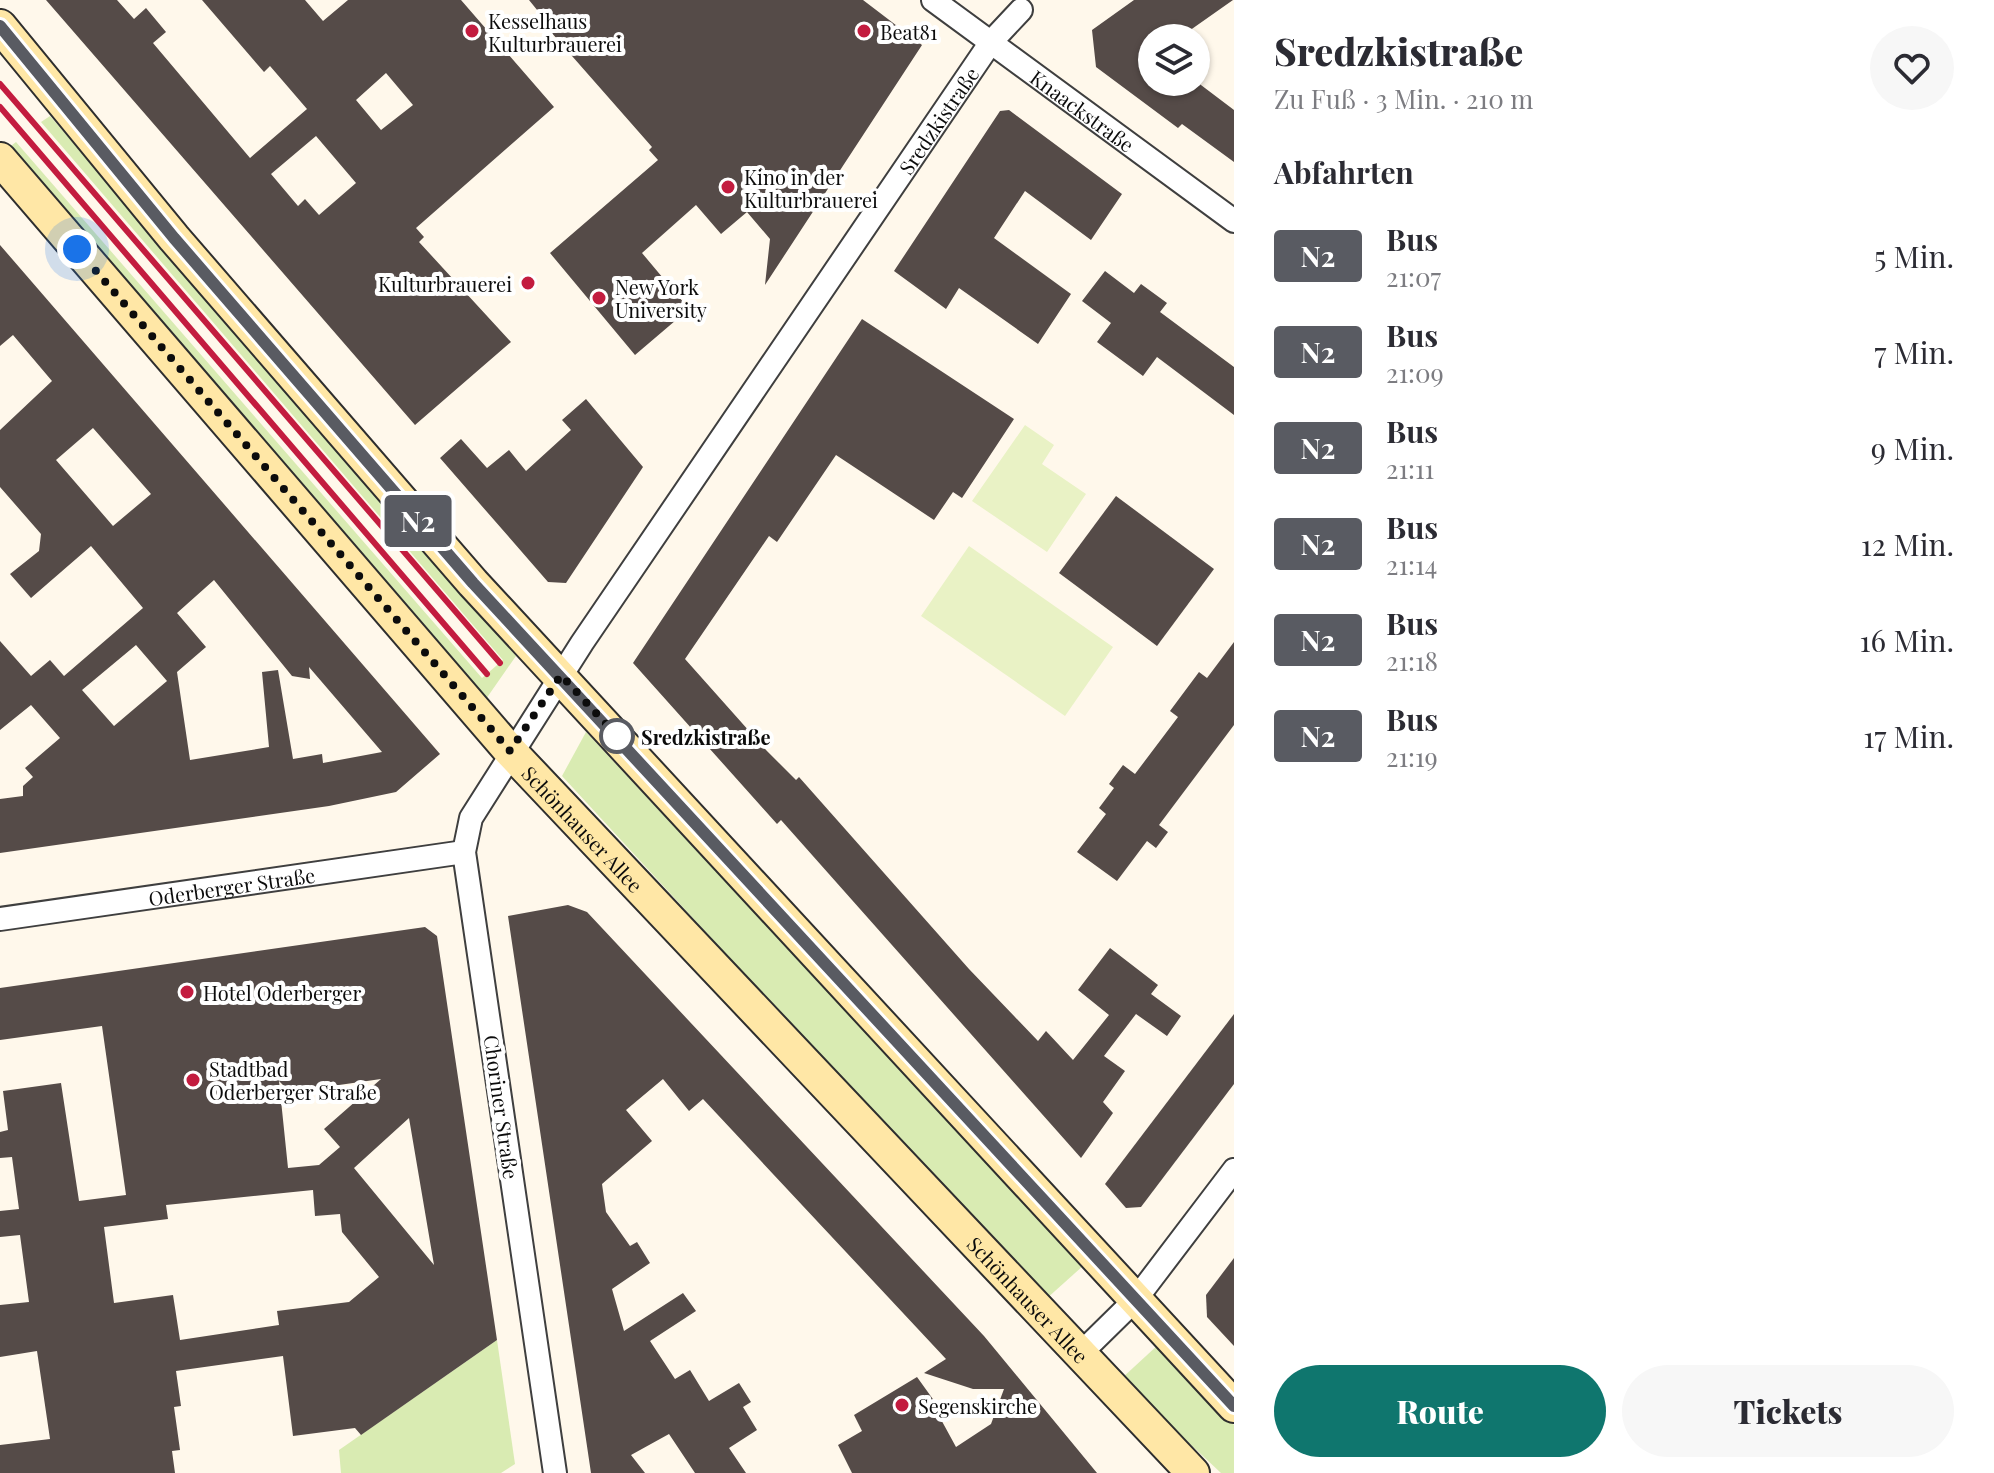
<!DOCTYPE html>
<html lang="de">
<head>
<meta charset="utf-8">
<style>
  :root { --surface:#fff; --page:#f7f7f7; --text:#2b2b33; --muted:#7c7c81; --accent:#0f766e }
  body { margin:0; font-family:"Playfair Display",serif; background:var(--page); color:var(--text); height:100vh; display:flex; flex-direction:column; font-size:30px; white-space:nowrap }
  * { box-sizing:border-box; margin:0 }
  p { font-size:26px; color:var(--muted) }
  .icon { flex:none; width:44px; height:44px; fill:none; stroke:currentColor; stroke-width:2; stroke-linecap:round; stroke-linejoin:round }
  .map { position:relative; flex:1; overflow:hidden }
  .panel { display:flex; flex-direction:column; background:var(--surface); width:760px }
  .panel>* { flex:none }
  .badge { padding:0 16px; border-radius:6px; font-size:28px; line-height:52px }
  .controls { position:absolute; left:1138px; top:24px; display:grid; gap:16px }
  .controls a { display:grid; place-items:center; width:72px; height:72px; border-radius:50%; background:var(--surface); box-shadow:0 2px 6px #0004; font-size:40px }
  .you { position:absolute; width:40px; height:40px; margin:-20px; border:6px solid #fff; border-radius:50%; background:#1a73e8; box-shadow:0 0 0 12px #1a73e833 }
  .map>.badge { position:absolute; translate:-50% -50%; box-shadow:0 0 0 4px #fff }
  h2 { padding:0 40px; font-size:30px; line-height:72px }
  .round { display:grid; place-items:center; flex:none; width:84px; height:84px; border-radius:42px; background:var(--page) }
  .summary { display:flex; align-items:center; justify-content:space-between; height:136px; padding:0 40px }
  h1 { font-size:38px; font-weight:800; line-height:60px }
  .action { display:flex; gap:16px; margin-top:auto; padding:16px 40px }
  .action a { flex:1; height:92px; border-radius:48px; background:var(--accent); color:#fff; font-size:32px; font-weight:800; line-height:92px; text-align:center }
  .action a+a { background:var(--page); color:var(--text) }
  ul { padding:0; list-style:none }
  li { display:flex; align-items:center; gap:24px; height:96px; padding:0 40px }
  li div { flex:1 }
  li b { display:block; font-size:30px }
  li em { font-style:normal }
  li .badge { min-width:88px; font-weight:700; text-align:center }
  main { display:flex; flex:1; min-height:0 }
  .map>svg:first-child { display:block }
  .green { fill:#d9ebb2 }
  .pitch { fill:#e9f2c5 }
  .building { fill:#554b48; fill-rule:evenodd }
  .lines { fill:none; stroke-linecap:round; stroke-linejoin:round }
  .minor-casing { stroke:#3f3f3f; stroke-width:26 }
  .secondary-casing { stroke:#2e2e2e; stroke-width:36 }
  .minor { stroke:#fff; stroke-width:22 }
  .secondary { stroke:#ffe7a6; stroke-width:32 }
  .rail { stroke:#c31c3f; stroke-width:6 }
  .line-casing { stroke:#fff; stroke-width:18 }
  .line { stroke:#595b62; stroke-width:12 }
  .walk { stroke:#0c0c0c; stroke-width:8; stroke-dasharray:0 14.4 }
  .poi-dot { fill:#c31c3f; stroke:#fff; stroke-width:3 }
  .stop-dot { fill:#fff; stroke:#595b62; stroke-width:4 }
  .labels { text-anchor:middle; dominant-baseline:central; stroke-width:8; stroke-linejoin:round; paint-order:stroke }
  .poi-label { font-size:20px; fill:#0c0c0c; stroke:#fff; text-anchor:start }
  .street-label { font-size:20px; fill:#0c0c0c; stroke:#fff }
  .stop-label { font-size:20px; font-weight:bold; fill:#0c0c0c; stroke:#fff; text-anchor:start }
</style>
</head>
<body>
<main>
<div class="map">
<svg width="1234" height="1473" viewBox="0 0 1234 1473">
  <rect width="100%" height="100%" fill="#fff8eb"/>
  <!-- green -->
  <g class="green">
    <polygon points="50,116 516,656 486,699 8,148 16,142 482,678 503,660 41,122"/>
    <polygon points="586,732 1084,1265 1045,1300 562,776"/>
    <polygon points="497,1340 515,1464 501,1473 341,1473 339,1450"/>
    <polygon points="1159,1344 1234,1425 1234,1473 1221,1473 1121,1379"/>
  </g>
  <!-- pitch -->
  <g class="pitch">
    <polygon points="1025,425 1054,445 1042,464 1086,494 1047,552 972,501"/>
    <polygon points="969,546 1113,647 1065,716 921,616"/>
  </g>
  <!-- building -->
  <g class="building">
    <path d="M46,0H117L134,19L146,8L166,32L153,43L250,158L307,109L270,66L264,72L202,0H305L323,21L348,0H461L554,107L416,228L424,237L419,242L511,342L415,425ZM386,73L413,105L381,130L356,100ZM316,136L356,183L319,215L305,199L298,206L271,174Z"/>
    <polygon points="529,0 863,0 922,45 765,285 770,239 747,212 721,234 696,205 642,253 689,309 635,355 550,253 658,160 649,150 652,147 543,23 546,21"/>
    <polygon points="1134,0 1233,0 1179,38 1152,38 1152,82 1197,82 1234,110 1234,162 1182,124 1178,128 1096,67 1092,30"/>
    <polygon points="1009,110 1122,194 1091,240 1025,191 994,238 1071,294 1038,344 959,288 946,309 894,271 1000,111"/>
    <path d="M0,245L440,754L396,792L329,806L0,853V799L23,796V786L33,777L25,768L60,738L31,705L0,730V641L31,676L50,660L64,676L143,608L91,546L31,598L10,574L39,551L41,534L0,487V430L52,381L13,335L0,346ZM93,428L151,494L113,526L56,460ZM214,580L292,676L310,679L309,667L382,752L323,763L322,754L293,759L278,670L262,672L269,747L190,760L177,672L206,647L177,613ZM136,645L167,681L114,726L82,690Z"/>
    <polygon points="1105,271 1134,293 1141,284 1167,303 1160,312 1234,367 1234,415 1157,357 1143,376 1097,342 1111,323 1082,301"/>
    <polygon points="862,319 1014,419 962,498 953,492 934,520 836,455 777,542 769,536 685,659 766,750 796,780 799,777 969,969 1038,1041 1046,1031 1073,1060 1109,1015 1078,990 1110,948 1158,985 1151,994 1181,1016 1167,1036 1136,1014 1104,1056 1125,1071 1103,1102 1113,1113 1081,1158 781,820 777,824 633,663"/>
    <polygon points="586,399 643,467 566,583 548,582 440,458 461,439 487,468 509,450 526,471 571,430 562,420"/>
    <polygon points="1116,496 1214,569 1157,646 1059,573"/>
    <polygon points="1234,642 1234,725 1159,825 1168,832 1156,848 1147,841 1117,881 1077,852 1106,814 1099,808 1114,788 1109,784 1123,765 1135,774 1178,717 1170,711 1199,672 1207,678"/>
    <polygon points="568,905 587,912 984,1336 1097,1473 852,1473 838,1445 862,1431 854,1415 917,1377 935,1402 932,1403 956,1447 991,1424 1004,1389 973,1389 924,1373 946,1359 703,1099 689,1111 663,1079 626,1110 652,1141 602,1184 606,1212 630,1246 637,1242 650,1263 612,1289 624,1331 683,1293 696,1311 650,1341 675,1379 690,1370 709,1401 739,1383 751,1402 743,1407 757,1430 729,1448 746,1473 695,1473 669,1434 631,1455 645,1473 591,1473 508,916"/>
    <path d="M425,927L437,936L497,1340L361,1435L355,1428L293,1436L283,1356L176,1371L181,1406L174,1407L180,1450L172,1451L175,1473H0V1445L50,1439L37,1351L0,1357V1305L29,1302L20,1235L0,1237V1211L19,1209L12,1157L0,1158V1132L8,1130L3,1091L61,1083L79,1201L126,1195L102,1026L0,1040V988ZM381,1079L324,1129L340,1147L319,1165L288,1168L279,1081L290,1092ZM409,1118L434,1265L354,1168ZM313,1190L315,1216L340,1214L342,1232L379,1277L349,1302L277,1311L279,1325L180,1340L173,1295L114,1303L104,1227L168,1219L166,1205Z"/>
    <polygon points="1234,1014 1234,1084 1141,1207 1126,1208 1105,1184"/>
    <polygon points="1234,1258 1234,1346 1207,1317 1206,1295"/>
  </g>
  <g class="lines">
    <defs>
      <g id="minor">
        <path id="s1" d="M933,0L1234,221"/>
        <path id="s2" d="M0,919L464,852"/>
        <polyline points="1079,1355 1136,1299 1234,1170"/>
        <path id="s3" d="M555,1473L464,852L471,818L582,643L991,42L1021,10"/>
      </g>
      <g id="secondary">
        <polyline points="0,26 174,238 473,583 1234,1406"/>
        <path id="s4" d="M0,159L510,751L1193,1473"/>
      </g>
    </defs>
    <!-- minor casing -->
    <use href="#minor" class="minor-casing"/>
    <!-- secondary casing -->
    <use href="#secondary" class="secondary-casing"/>
    <!-- minor -->
    <use href="#minor" class="minor"/>
    <!-- secondary -->
    <use href="#secondary" class="secondary"/>
    <!-- rail -->
    <g class="rail">
      <polyline points="0,84 500,663"/>
      <polyline points="0,107 487,674"/>
    </g>
  </g>
  <g class="lines">
    <defs>
      <polyline id="line" points="0,26 174,238 473,583 1234,1406"/>
    </defs>
    <!-- line casing -->
    <use href="#line" class="line-casing"/>
    <!-- line -->
    <use href="#line" class="line"/>
    <!-- walk -->
    <polyline class="walk" points="77,249 510,751 561,675 617,736"/>
  </g>
  <!-- markers -->
  <g class="poi-dot">
    <circle cx="472" cy="31" r="8"/>
    <circle cx="864" cy="31" r="8"/>
    <circle cx="728" cy="187" r="8"/>
    <circle cx="528" cy="283" r="8"/>
    <circle cx="599" cy="298" r="8"/>
    <circle cx="187" cy="992" r="8"/>
    <circle cx="193" cy="1080" r="8"/>
    <circle cx="902" cy="1405" r="8"/>
  </g>
  <circle class="stop-dot" cx="617" cy="736" r="16"/>
  <g class="labels">
    <!-- poi labels -->
    <g class="poi-label">
      <text x="488" y="20">Kesselhaus<tspan x="488" dy="23">Kulturbrauerei</tspan></text>
      <text x="880" y="31">Beat81</text>
      <text x="744" y="176">Kino in der<tspan x="744" dy="23">Kulturbrauerei</tspan></text>
      <text x="512" y="283" text-anchor="end">Kulturbrauerei</text>
      <text x="615" y="286">New York<tspan x="615" dy="23">University</tspan></text>
      <text x="203" y="992">Hotel Oderberger</text>
      <text x="209" y="1068">Stadtbad<tspan x="209" dy="23">Oderberger Straße</tspan></text>
      <text x="918" y="1405">Segenskirche</text>
    </g>
    <!-- street labels -->
    <g class="street-label">
      <text stroke="none"><textPath href="#s1" startOffset="186">Knaackstraße</textPath></text>
      <text stroke="none"><textPath href="#s3" startOffset="1502">Sredzkistraße</textPath></text>
      <text stroke="none"><textPath href="#s4" startOffset="888">Schönhauser Allee</textPath></text>
      <text stroke="none"><textPath href="#s2" startOffset="234">Oderberger Straße</textPath></text>
      <text transform="translate(502 1107) rotate(82)">Choriner Straße</text>
      <text stroke="none"><textPath href="#s4" startOffset="1536">Schönhauser Allee</textPath></text>
    </g>
    <!-- stop labels -->
    <g class="stop-label">
      <text x="641" y="736">Sredzkistraße</text>
    </g>
  </g>
</svg>
<div class="controls">
<a><svg class="icon" aria-label="layers" viewBox="0 0 24 24"><path d="M12 4l9 5-9 5-9-5zM3 14l9 5 9-5"/></svg></a>
</div>
<div class="you" style="left:77px;top:249px"></div>
<b class="badge" style="left:418px;top:521px;background:#595b62;color:#fff">N2</b>
</div>
<section class="panel">
<div class="summary"><div><h1>Sredzkistraße</h1><p>Zu Fuß · 3 Min. · 210 m</p></div><a class="round"><svg class="icon" aria-label="heart" viewBox="0 0 24 24"><path d="M12 20l-8-8c-3-5 5-10 8-4 3-6 11-1 8 4z"/></svg></a></div>
<h2>Abfahrten</h2>
<ul>
<li><span class="badge" style="background:#595b62;color:#fff">N2</span><div><b>Bus</b><p>21:07</p></div><em>5 Min.</em></li>
<li><span class="badge" style="background:#595b62;color:#fff">N2</span><div><b>Bus</b><p>21:09</p></div><em>7 Min.</em></li>
<li><span class="badge" style="background:#595b62;color:#fff">N2</span><div><b>Bus</b><p>21:11</p></div><em>9 Min.</em></li>
<li><span class="badge" style="background:#595b62;color:#fff">N2</span><div><b>Bus</b><p>21:14</p></div><em>12 Min.</em></li>
<li><span class="badge" style="background:#595b62;color:#fff">N2</span><div><b>Bus</b><p>21:18</p></div><em>16 Min.</em></li>
<li><span class="badge" style="background:#595b62;color:#fff">N2</span><div><b>Bus</b><p>21:19</p></div><em>17 Min.</em></li>
</ul>
<div class="action"><a>Route</a><a>Tickets</a></div>
</section>
</main>
</body>
</html>
